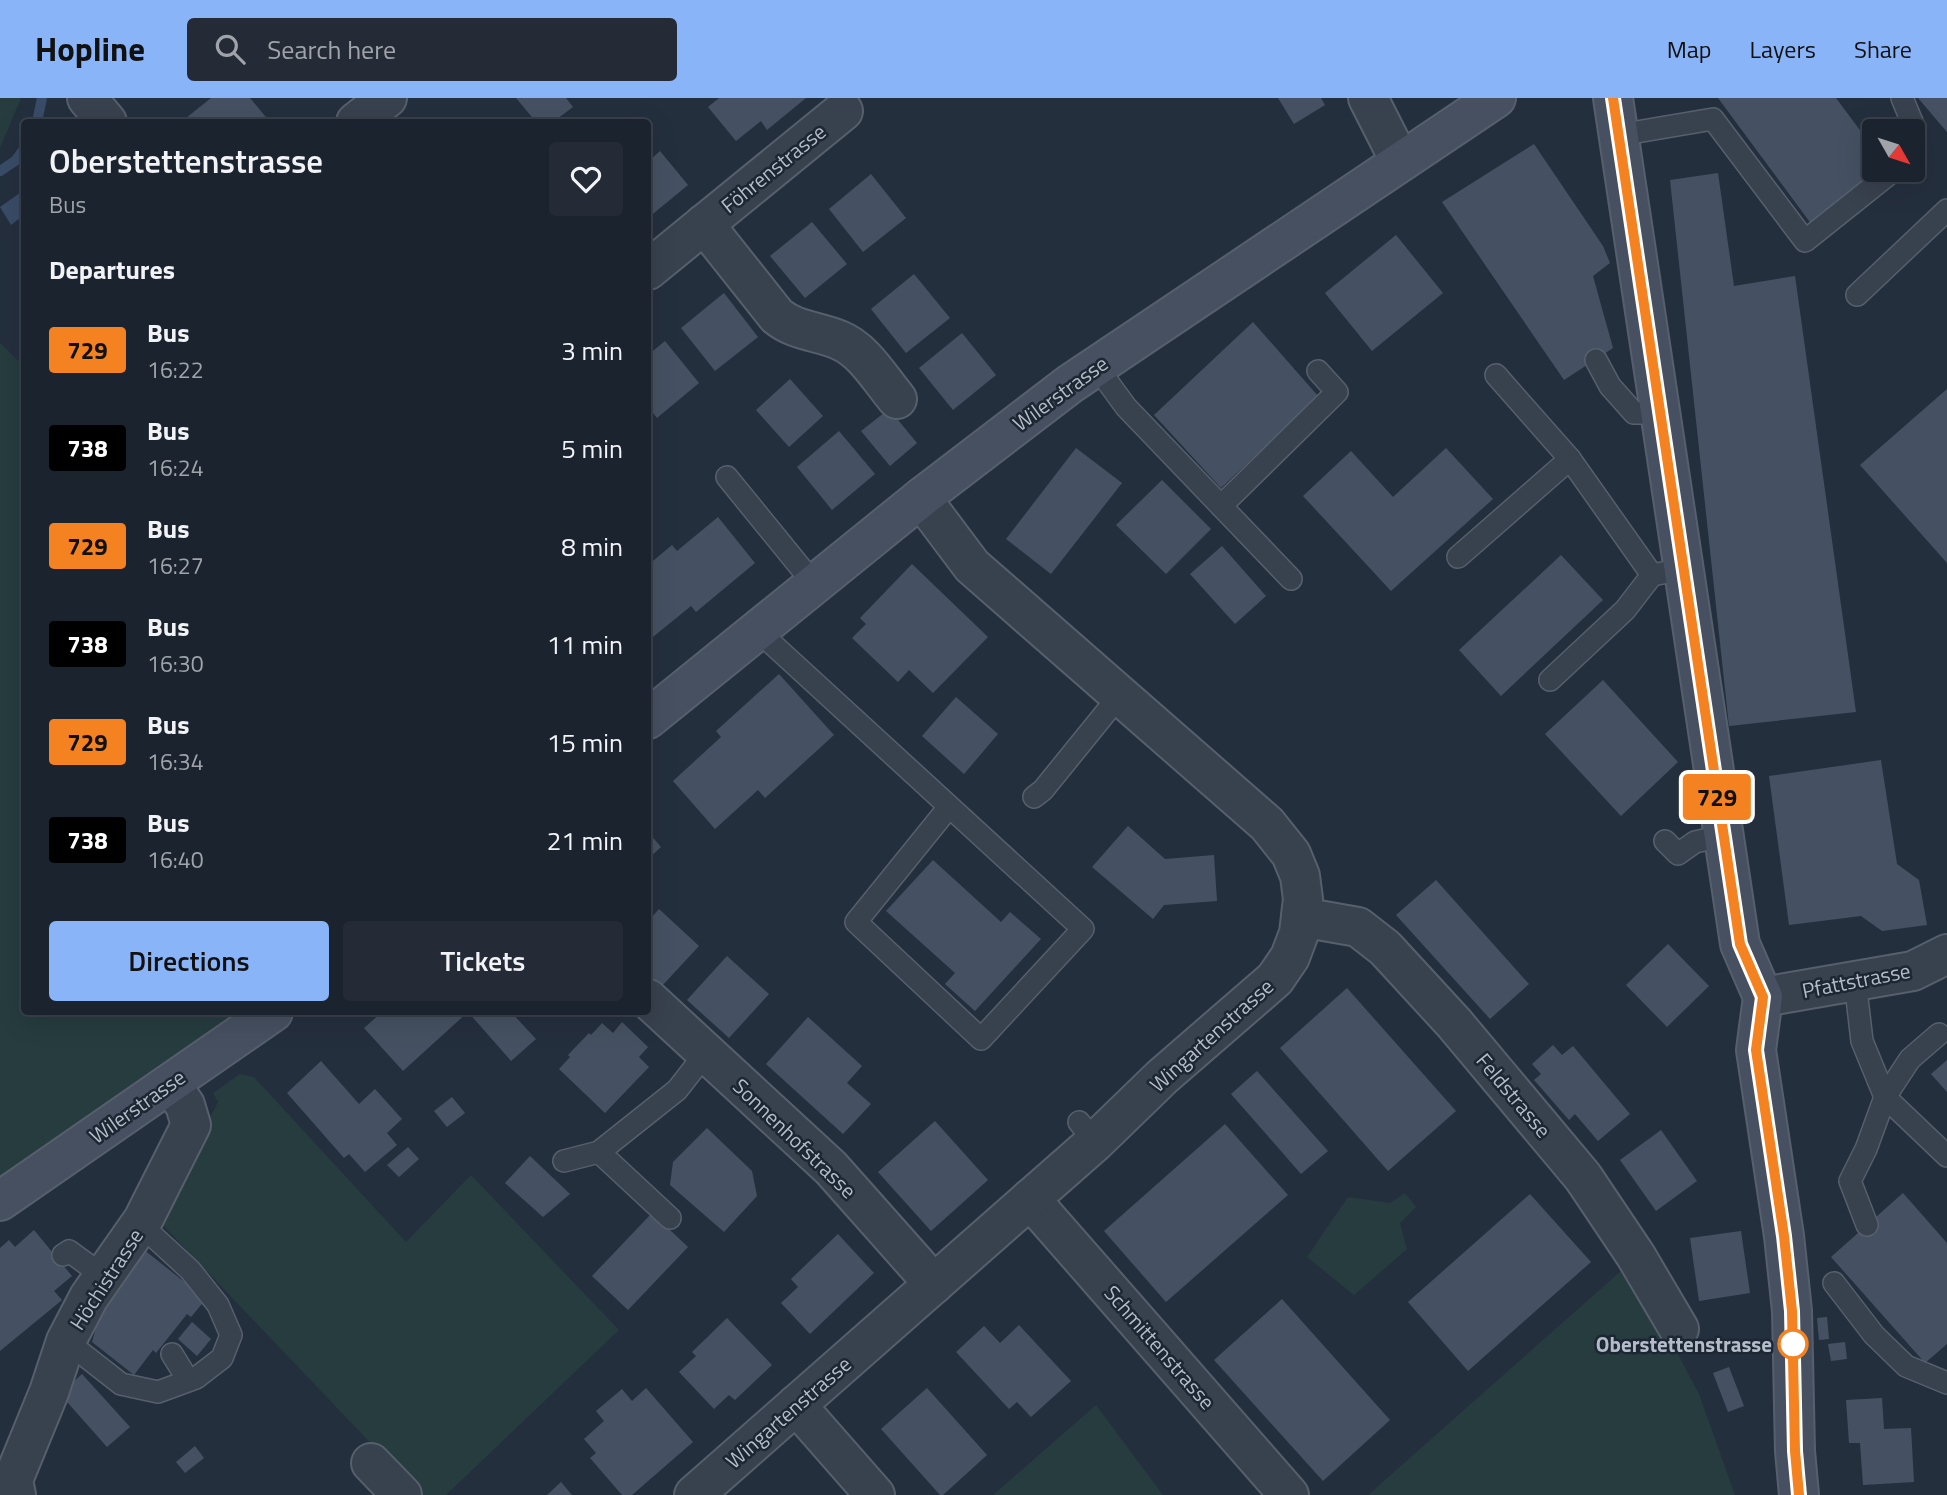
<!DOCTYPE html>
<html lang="en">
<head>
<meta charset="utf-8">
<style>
  :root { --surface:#1b232e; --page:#242b36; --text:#f1f3f6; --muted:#a0a4aa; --line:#39404a; --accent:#8ab4f8 }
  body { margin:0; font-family:"Titillium Web",sans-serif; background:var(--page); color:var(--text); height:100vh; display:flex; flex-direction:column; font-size:26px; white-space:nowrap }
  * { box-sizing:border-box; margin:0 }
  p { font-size:23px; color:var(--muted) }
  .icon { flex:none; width:38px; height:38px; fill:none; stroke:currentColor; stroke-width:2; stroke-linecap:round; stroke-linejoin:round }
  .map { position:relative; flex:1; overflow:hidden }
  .side { position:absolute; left:21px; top:21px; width:630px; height:896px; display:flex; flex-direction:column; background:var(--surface); border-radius:7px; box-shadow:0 7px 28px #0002,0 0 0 2px var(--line) }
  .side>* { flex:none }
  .badge { padding:0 14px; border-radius:5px; font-size:24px; line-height:46px }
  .needle { width:46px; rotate:129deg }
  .tools { position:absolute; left:1862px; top:21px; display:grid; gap:14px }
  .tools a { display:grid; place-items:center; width:63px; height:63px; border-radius:7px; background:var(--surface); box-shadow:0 7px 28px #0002,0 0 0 2px var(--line); font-size:35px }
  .map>.badge { position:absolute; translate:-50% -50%; box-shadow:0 0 0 4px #fff }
  h2 { padding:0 28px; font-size:26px; line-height:63px }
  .round { display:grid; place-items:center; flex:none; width:74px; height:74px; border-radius:7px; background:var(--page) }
  .summary { display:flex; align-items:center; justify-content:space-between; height:119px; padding:0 28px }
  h1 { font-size:33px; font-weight:600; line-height:52px }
  .action { display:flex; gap:14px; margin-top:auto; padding:14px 28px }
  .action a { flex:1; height:80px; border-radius:7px; background:var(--accent); color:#111; font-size:28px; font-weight:600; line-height:80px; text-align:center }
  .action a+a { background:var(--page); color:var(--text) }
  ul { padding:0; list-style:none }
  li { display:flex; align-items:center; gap:21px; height:98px; padding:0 28px }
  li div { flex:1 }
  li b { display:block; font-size:26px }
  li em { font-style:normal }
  li .badge { min-width:77px; font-weight:700; text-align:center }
  header { display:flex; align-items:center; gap:42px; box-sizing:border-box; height:98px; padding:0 35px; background:var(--accent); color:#111 }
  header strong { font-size:33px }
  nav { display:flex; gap:38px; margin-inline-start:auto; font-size:24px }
  .search { width:490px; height:63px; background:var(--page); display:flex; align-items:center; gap:18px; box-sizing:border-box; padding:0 24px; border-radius:7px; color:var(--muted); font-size:26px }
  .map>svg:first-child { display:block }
  .green { fill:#263c3f }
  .water { fill:#394c67 }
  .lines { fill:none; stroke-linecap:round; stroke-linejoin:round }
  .stream { stroke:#394c67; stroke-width:10 }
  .building { fill:#455162 }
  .lane-casing { stroke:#565f6c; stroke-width:24 }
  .street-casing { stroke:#565f6c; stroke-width:42 }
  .secondary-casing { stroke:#565f6c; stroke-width:42 }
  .lane { stroke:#38414e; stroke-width:21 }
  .street { stroke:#38414e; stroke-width:38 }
  .secondary { stroke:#465061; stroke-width:38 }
  .line-casing { stroke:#fff; stroke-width:16 }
  .line { stroke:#f58220; stroke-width:10 }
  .stop-dot { fill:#fff; stroke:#f58220; stroke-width:3.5 }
  .labels { text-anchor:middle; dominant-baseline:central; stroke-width:5; stroke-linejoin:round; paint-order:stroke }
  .street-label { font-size:21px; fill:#b4bcc9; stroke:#1d2633 }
  .stop-label { font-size:21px; font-weight:bold; fill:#b4bcc9; stroke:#1d2633; text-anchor:end }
</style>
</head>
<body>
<header>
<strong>Hopline</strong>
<div class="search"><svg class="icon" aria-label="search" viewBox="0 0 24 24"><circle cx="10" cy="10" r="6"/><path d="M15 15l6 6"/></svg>Search here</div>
<nav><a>Map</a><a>Layers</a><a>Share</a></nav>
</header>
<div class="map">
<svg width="1947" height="1397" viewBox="0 0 1947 1397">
  <rect width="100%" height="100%" fill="#242f3e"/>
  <!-- green -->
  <g class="green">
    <polygon points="0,0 21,0 0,50"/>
    <polygon points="0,245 24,268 24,914 237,914 0,1078"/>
    <polygon points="240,976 254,979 406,1144 471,1077 619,1232 446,1397 420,1397 157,1121 218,1004 213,995"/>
    <polygon points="1405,1095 1416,1109 1400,1125 1407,1151 1354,1197 1307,1159 1348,1099 1390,1105"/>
    <polygon points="1630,1165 1699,1296 1735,1397 1368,1397"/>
    <polygon points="1096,1307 1163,1397 993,1397"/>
  </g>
  <!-- water -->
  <polygon class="water" points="24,92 24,117 11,127 0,109"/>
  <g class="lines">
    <!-- stream -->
    <g class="stream">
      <polyline points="37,24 42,0"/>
      <polyline points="0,73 15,63 24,51"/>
    </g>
  </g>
  <!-- building -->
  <g class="building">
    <polygon points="211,0 250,0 270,24 181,24"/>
    <polygon points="516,0 566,0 573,9 553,24 536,24"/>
    <polygon points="719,0 806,0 767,32 761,23 736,43 708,9"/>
    <polygon points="1278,0 1321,0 1325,7 1294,26"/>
    <polygon points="1718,0 1836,0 1874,51 1874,72 1888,72 1812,127"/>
    <polygon points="1918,0 1947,0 1947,34"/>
    <polygon points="1534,46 1603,148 1610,165 1593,178 1613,250 1564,282 1442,104"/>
    <polygon points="660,53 688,87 648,120 648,57 651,61"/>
    <polygon points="1718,75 1734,188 1795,178 1856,614 1729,628 1670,82"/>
    <polygon points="871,76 906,120 863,154 829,111"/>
    <polygon points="812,124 847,166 805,200 770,158"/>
    <polygon points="1396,137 1443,195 1372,253 1325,195"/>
    <polygon points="914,176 950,220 906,255 871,211"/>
    <polygon points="724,195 758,239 715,273 681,230"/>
    <polygon points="1253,224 1318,298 1221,390 1154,317"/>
    <polygon points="962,235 996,277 953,312 919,270"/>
    <polygon points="665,243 699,285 657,320 648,309 648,257"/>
    <polygon points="790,281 823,318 789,349 756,312"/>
    <polygon points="1947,291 1947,465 1860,367"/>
    <polygon points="889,311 917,345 890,368 861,333"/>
    <polygon points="839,333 875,376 832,412 797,369"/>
    <polygon points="1076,350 1122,385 1051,476 1006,441"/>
    <polygon points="1446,350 1493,401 1391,493 1303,398 1351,353 1393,399"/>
    <polygon points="1162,382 1211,431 1166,476 1116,427"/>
    <polygon points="718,419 755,465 696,514 691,508 648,543 648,467 672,447 677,453"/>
    <polygon points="1222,448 1266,498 1235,526 1190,476"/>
    <polygon points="1561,457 1603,502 1501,598 1459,552"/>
    <polygon points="912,466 988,539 933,595 909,572 898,584 852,540 866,526 860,520"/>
    <polygon points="779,576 834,637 765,700 758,692 715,731 673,683 721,639 716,633"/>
    <polygon points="1603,582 1678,664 1621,718 1545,636"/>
    <polygon points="956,599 998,636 964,676 922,638"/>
    <polygon points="1881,662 1897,766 1919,782 1927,827 1882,833 1861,818 1789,827 1769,678"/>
    <polygon points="1128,728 1165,761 1214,757 1217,803 1164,807 1153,821 1092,769"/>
    <polygon points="648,734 661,749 648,761"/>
    <polygon points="933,762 1001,824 1010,814 1041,841 975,913 945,886 955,875 886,813"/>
    <polygon points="1436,782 1529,886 1490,921 1396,817"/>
    <polygon points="659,811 699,848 661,889 648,876 648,823"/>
    <polygon points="1668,846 1709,888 1667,929 1626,887"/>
    <polygon points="727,858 769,896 729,940 687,902"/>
    <polygon points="1347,890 1456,1013 1388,1073 1280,950"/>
    <polygon points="382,914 511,914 536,941 511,963 468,914 403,973 364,930"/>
    <polygon points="808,919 862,968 847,985 871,1006 843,1036 766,966"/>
    <polygon points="622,924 648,949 639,959 649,969 605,1015 559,971 570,959 568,957 589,935 591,937 602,925 613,935"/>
    <polygon points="1553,947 1562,957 1573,948 1630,1016 1598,1043 1575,1016 1569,1022 1534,982 1541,976 1532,966"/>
    <polygon points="1947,962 1947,994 1931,976"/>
    <polygon points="321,963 359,1006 375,991 402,1021 387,1035 397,1047 365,1074 349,1056 344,1060 287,995"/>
    <polygon points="1257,973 1328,1053 1301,1076 1231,996"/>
    <polygon points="452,999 465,1015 447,1029 434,1013"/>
    <polygon points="935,1023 988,1082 931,1133 878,1074"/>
    <polygon points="1225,1026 1288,1097 1166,1204 1104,1133"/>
    <polygon points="707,1030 752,1073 757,1098 724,1134 670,1087 673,1064"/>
    <polygon points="1661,1032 1697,1083 1656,1113 1620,1062"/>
    <polygon points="408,1049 419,1061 399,1079 387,1067"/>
    <polygon points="530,1058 570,1096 543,1119 505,1085"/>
    <polygon points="1903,1095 1947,1145 1947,1246 1925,1265 1831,1159"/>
    <polygon points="1530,1096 1591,1164 1468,1273 1408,1204"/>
    <polygon points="652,1115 688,1149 628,1212 592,1178"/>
    <polygon points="34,1132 72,1178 54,1193 62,1202 0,1253 0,1150 9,1142 15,1149"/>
    <polygon points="1741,1133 1750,1195 1699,1203 1690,1140"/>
    <polygon points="838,1136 874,1175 810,1236 781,1205 798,1189 791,1181"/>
    <polygon points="143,1151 206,1201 191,1219 187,1216 156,1255 153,1252 134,1277 92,1244 101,1211"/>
    <polygon points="1282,1201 1390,1322 1323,1383 1214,1262"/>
    <polygon points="1827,1219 1829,1241 1819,1242 1817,1220"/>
    <polygon points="727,1220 772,1267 735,1302 729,1297 714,1311 679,1274 696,1258 692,1254"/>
    <polygon points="192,1224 211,1241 197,1258 178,1241"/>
    <polygon points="1019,1227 1071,1283 1031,1319 1017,1304 1009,1311 956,1254 984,1228 1000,1245"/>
    <polygon points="1845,1244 1847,1261 1831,1263 1828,1246"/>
    <polygon points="1729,1269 1744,1308 1728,1314 1713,1275"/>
    <polygon points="82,1276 130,1329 107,1349 60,1296"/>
    <polygon points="646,1290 693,1344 632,1397 622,1397 590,1360 596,1355 584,1341 604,1323 596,1313 622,1291 632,1303"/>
    <polygon points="927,1290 987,1357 943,1397 940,1397 881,1331"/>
    <polygon points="1882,1300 1884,1331 1911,1330 1914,1384 1863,1387 1860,1345 1849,1345 1846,1302"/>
    <polygon points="195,1348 204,1360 185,1375 176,1364"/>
    <polygon points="561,1384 572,1397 547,1397"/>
  </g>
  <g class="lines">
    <defs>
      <g id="lane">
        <polyline points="1902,0 1915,31 1913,56"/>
        <polyline points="1619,37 1713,21 1805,143 1894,72"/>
        <polyline points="1857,197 1947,112"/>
        <polyline points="1596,262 1610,288 1634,315 1660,315"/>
        <polyline points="1096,268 1126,309 1291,481"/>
        <polyline points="1496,277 1570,361 1652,477 1684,471"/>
        <polyline points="727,379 814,486"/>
        <polyline points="1221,408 1337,294 1318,273"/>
        <polyline points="1458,459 1570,361"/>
        <polyline points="757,532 1083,831 981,941 856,824 949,709"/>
        <polyline points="1550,582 1625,512 1652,477"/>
        <polyline points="1034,699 1043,692 1120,597"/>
        <polyline points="1665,743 1678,756 1695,744 1723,738"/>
        <polyline points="1855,883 1862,943 1885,999 1947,1058"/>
        <polyline points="1079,1024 1095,1044"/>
        <polyline points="599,1054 670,1120"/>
        <polyline points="564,1063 599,1054 677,992 706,955"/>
        <polyline points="1867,1127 1850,1083 1866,1051 1885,999 1910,961 1939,936"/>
        <polyline points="63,1157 69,1153 103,1178"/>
        <polyline points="1834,1185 1874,1237 1906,1268 1947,1285"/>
        <polyline points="66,1243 121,1286 158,1294 196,1280 222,1260 231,1237 218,1207 190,1172 140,1126"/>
        <polyline points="172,1256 188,1282"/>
      </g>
      <g id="street">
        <polyline points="87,0 107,24"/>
        <polyline points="1368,0 1400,63"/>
        <polyline points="356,24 387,0"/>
        <path d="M704,126L777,218C795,233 818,233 839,242C864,252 880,281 897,301"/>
        <polyline points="648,172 843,13"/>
        <polyline points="1301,819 1358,829 1385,850 1454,925 1583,1079 1636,1158 1679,1231"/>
        <polyline points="1763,899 1913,873 1947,856"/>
        <polyline points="648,901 831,1070 934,1186"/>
        <polyline points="1030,1101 1289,1397"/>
        <polyline points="796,1307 875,1397"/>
        <polyline points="371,1365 402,1397"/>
        <polyline points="16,1397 13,1382 49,1294 66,1243 89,1199 143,1122 191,1027 185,1007 170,986"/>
        <polyline points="694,1397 1095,1044 1162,979 1275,881 1290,859 1299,835 1303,801 1300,778 1291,756 1267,726 972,468 921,400"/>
      </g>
      <g id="secondary">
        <polyline points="1613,0 1740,846 1763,899 1756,952 1784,1138 1792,1213 1795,1353 1799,1397"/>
        <polyline points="648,621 921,400 1070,286 1496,0"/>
        <polyline points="0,1103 273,914"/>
      </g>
    </defs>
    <!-- lane casing -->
    <use href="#lane" class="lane-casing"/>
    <!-- street casing -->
    <use href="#street" class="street-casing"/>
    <!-- secondary casing -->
    <use href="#secondary" class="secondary-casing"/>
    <!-- lane -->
    <use href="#lane" class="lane"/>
    <!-- street -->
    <use href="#street" class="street"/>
    <!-- secondary -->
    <use href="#secondary" class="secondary"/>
  </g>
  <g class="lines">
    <defs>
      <polyline id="line" points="1613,0 1740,846 1763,899 1756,952 1784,1138 1792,1213 1795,1353 1799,1397"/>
    </defs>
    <!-- line casing -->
    <use href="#line" class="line-casing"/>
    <!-- line -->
    <use href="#line" class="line"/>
  </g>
  <!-- markers -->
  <circle class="stop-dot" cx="1793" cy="1246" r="14"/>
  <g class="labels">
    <!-- street labels -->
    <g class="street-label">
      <text transform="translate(773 70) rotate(-39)">Föhrenstrasse</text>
      <text transform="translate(1060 295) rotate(-36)">Wilerstrasse</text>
      <text transform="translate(1856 882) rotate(-11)">Pfattstrasse</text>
      <text transform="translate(1211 937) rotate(-42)">Wingartenstrasse</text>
      <text transform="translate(1514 997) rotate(50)">Feldstrasse</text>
      <text transform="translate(137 1008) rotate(-35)">Wilerstrasse</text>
      <text transform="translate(795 1040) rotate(44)">Sonnenhofstrasse</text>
      <text transform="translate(106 1181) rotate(-57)">Höchistrasse</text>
      <text transform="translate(1160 1249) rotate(49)">Schmittenstrasse</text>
      <text transform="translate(788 1314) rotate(-41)">Wingartenstrasse</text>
    </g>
    <!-- stop labels -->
    <g class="stop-label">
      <text x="1772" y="1246">Oberstettenstrasse</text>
    </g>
  </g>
</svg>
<div class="tools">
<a><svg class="needle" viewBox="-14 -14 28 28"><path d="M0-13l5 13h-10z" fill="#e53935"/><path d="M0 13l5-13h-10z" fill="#a0a4aa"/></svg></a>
</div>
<b class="badge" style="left:1717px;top:699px;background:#f58220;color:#111">729</b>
<section class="side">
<div class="summary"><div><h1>Oberstettenstrasse</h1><p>Bus</p></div><a class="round"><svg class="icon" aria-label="heart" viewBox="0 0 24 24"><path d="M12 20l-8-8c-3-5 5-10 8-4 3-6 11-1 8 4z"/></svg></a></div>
<h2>Departures</h2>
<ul>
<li><span class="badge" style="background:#f58220;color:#111">729</span><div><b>Bus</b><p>16:22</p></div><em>3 min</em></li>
<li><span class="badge" style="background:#000;color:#fff">738</span><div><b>Bus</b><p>16:24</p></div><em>5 min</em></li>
<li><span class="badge" style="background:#f58220;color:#111">729</span><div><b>Bus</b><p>16:27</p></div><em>8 min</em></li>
<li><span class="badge" style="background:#000;color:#fff">738</span><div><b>Bus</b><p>16:30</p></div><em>11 min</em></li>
<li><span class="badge" style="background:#f58220;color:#111">729</span><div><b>Bus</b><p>16:34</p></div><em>15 min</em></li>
<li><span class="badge" style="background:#000;color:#fff">738</span><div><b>Bus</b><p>16:40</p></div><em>21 min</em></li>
</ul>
<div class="action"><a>Directions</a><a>Tickets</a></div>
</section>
</div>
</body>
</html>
